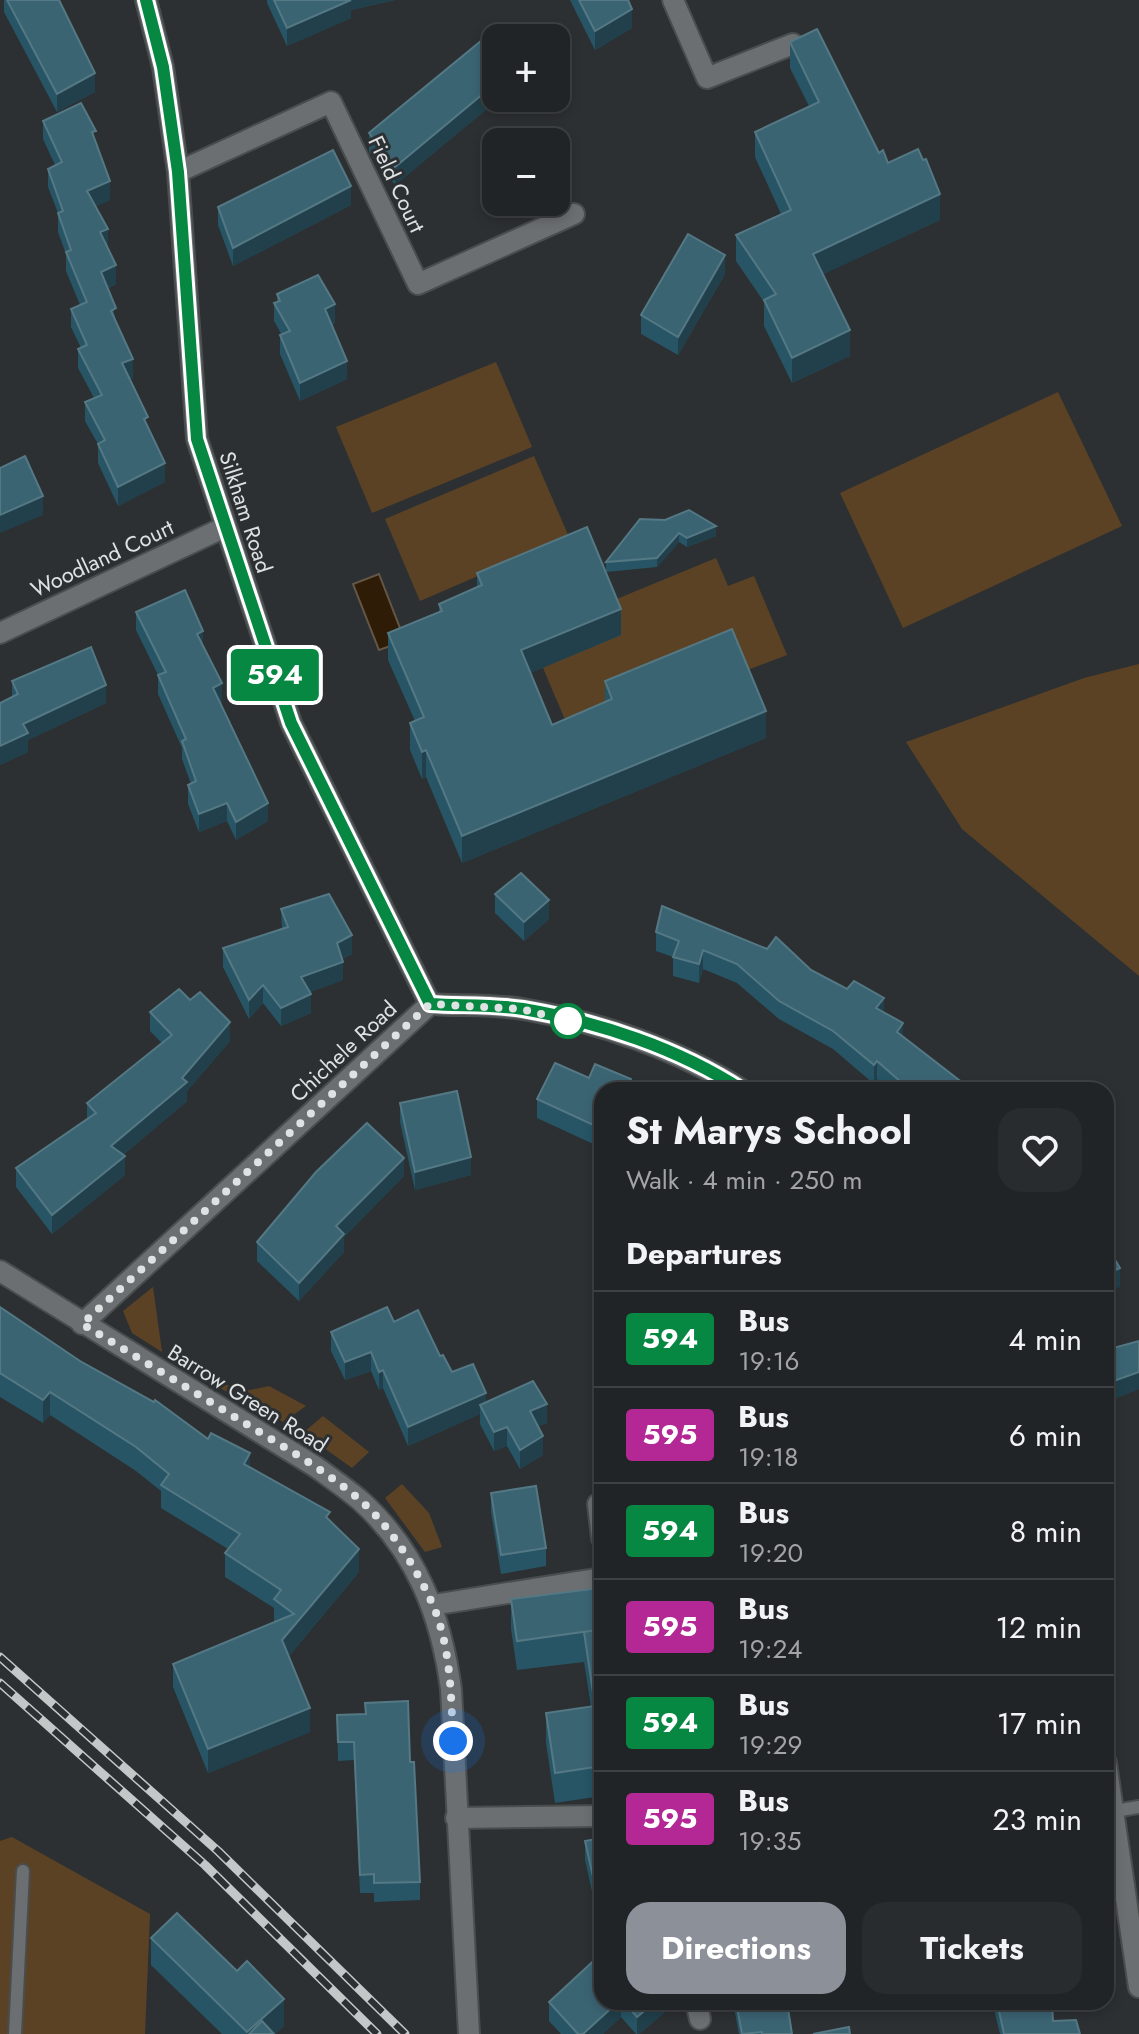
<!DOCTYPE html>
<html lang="en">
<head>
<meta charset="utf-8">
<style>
  :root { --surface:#212426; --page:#292c2e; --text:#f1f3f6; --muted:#a2a4a7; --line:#3e4143; --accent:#8c9099 }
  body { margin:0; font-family:Jost,sans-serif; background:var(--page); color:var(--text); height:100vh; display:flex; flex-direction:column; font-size:30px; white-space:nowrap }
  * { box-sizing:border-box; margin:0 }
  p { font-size:26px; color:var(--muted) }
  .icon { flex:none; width:44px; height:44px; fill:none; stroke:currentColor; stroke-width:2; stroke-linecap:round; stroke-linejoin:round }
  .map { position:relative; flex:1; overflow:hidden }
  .details { position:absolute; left:594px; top:1082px; width:520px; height:928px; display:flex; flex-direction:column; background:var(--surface); border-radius:24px; box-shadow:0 4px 12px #0003,0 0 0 2px var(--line) }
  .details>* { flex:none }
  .badge { padding:0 16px; border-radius:6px; font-size:28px; line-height:52px }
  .controls { position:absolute; left:482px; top:24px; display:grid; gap:16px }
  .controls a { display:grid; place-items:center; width:88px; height:88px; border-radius:16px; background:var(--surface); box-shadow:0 4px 12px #0003,0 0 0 2px var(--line); font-size:40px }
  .you { position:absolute; width:40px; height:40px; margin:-20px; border:6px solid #fff; border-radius:50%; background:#1a73e8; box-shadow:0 0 0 12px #1a73e833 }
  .map>.badge { position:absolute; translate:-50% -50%; box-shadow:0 0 0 4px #fff }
  h2 { padding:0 32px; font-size:30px; line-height:72px }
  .round { display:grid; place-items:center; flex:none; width:84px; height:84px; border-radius:24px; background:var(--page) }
  .overview { display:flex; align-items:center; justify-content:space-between; height:136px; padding:0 32px }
  h1 { font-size:38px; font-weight:700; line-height:60px }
  .cta { display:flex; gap:16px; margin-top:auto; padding:16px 32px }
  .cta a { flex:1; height:92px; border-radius:24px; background:var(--accent); color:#fff; font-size:32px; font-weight:700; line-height:92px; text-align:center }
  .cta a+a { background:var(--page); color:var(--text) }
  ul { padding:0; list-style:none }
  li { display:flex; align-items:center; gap:24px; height:96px; padding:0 32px; border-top:2px solid var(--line) }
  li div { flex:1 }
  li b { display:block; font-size:30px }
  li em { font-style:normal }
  li .badge { min-width:88px; font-weight:700; text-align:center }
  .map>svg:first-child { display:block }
  .green { fill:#5c4225 }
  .water { fill:#2f1c06; stroke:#645748; stroke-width:2 }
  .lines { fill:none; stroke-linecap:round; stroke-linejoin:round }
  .service-casing { stroke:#4a4d4e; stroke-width:16 }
  .minor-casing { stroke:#4a4d4e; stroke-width:24 }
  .tertiary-casing { stroke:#4a4d4e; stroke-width:24 }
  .service { stroke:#6b6f71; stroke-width:12 }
  .minor { stroke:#6b6f71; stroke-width:20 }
  .tertiary { stroke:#6b6f71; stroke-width:20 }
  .rail-casing { stroke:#c4c7c8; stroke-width:9 }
  .rail { stroke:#2c3032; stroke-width:6; stroke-dasharray:18; stroke-linecap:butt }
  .wall { fill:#275565 }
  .shaded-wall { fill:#21404b }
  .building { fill:#3b6473; stroke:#547884; stroke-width:2 }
  .line-casing { stroke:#fff; stroke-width:18 }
  .line { stroke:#068843; stroke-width:12 }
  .walk { stroke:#dfe2e3; stroke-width:8; stroke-dasharray:0 14.4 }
  .stop-dot { fill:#fff; stroke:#068843; stroke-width:4 }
  .labels { text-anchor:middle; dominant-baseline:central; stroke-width:6; stroke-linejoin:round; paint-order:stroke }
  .street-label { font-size:22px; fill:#dfe2e3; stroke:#2c3032 }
</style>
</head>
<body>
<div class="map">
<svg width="1139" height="2034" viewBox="0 0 1139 2034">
  <rect width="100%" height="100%" fill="#2c3032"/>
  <!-- green -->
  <g class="green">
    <polygon points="496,362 532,447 372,513 336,427"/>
    <polygon points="1058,392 1122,526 903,628 840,493"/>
    <polygon points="534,456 569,537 420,601 385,519"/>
    <polygon points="716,558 728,586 754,576 787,655 572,736 543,668 607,603"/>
    <polygon points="1139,664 1139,976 962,829 906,742 1084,678"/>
    <polygon points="153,1287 162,1352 132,1333 123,1311"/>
    <polygon points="196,1375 223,1384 250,1390 269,1386 306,1406 283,1422"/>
    <polygon points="323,1416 369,1452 352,1468 303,1433"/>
    <polygon points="402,1484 429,1513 442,1547 425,1552 385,1498"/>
    <polygon points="12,1837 150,1914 145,2034 0,2034 0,1841"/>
  </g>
  <!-- water -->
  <polygon class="water" points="379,574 405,641 379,650 353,584"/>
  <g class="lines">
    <defs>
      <g id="service">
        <polyline points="1115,1811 1139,1807"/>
        <polyline points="15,2034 23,1871"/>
      </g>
      <g id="minor">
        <polyline points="146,0 163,67 178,172 197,439 291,723 430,1004"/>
        <polyline points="673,0 707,78 793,44"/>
        <polyline points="178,172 331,102 418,284 574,214"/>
        <polyline points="0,633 225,527"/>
        <path d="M82,1324L430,1004C460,1006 493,1004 523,1009C598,1022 678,1049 742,1090"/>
        <polyline points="598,1504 602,1538"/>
        <polyline points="433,1605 602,1578"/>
        <polyline points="1106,1763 1139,1987"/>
        <polyline points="456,1818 602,1816"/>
        <polyline points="696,2002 700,2019"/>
      </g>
      <path id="tertiary" d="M0,1271L316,1467C331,1478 347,1489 361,1501C417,1552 441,1616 451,1689L469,2034"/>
    </defs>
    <!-- service casing -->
    <use href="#service" class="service-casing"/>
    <!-- minor casing -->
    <use href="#minor" class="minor-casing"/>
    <!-- tertiary casing -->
    <use href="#tertiary" class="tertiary-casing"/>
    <!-- service -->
    <use href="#service" class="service"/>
    <!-- minor -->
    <use href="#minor" class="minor"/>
    <!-- tertiary -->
    <use href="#tertiary" class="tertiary"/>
    <defs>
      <g id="rail">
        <polyline points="0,1657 218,1851 405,2034"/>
        <polyline points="0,1683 205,1865 377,2034"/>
      </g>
    </defs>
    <!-- rail casing -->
    <use href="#rail" class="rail-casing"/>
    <!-- rail -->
    <use href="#rail" class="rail"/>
  </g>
  <!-- wall -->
  <g class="wall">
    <polygon points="4,0 59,0 95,92 57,112 4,12"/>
    <polygon points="267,0 395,0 351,10 351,18 287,46 267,3"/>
    <polygon points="570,0 628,0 632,28 595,50"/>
    <polygon points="790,42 879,153 940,220 823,274 850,356 792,383 764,326 764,302 736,261 736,235 781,214 755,157 755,132 809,106 790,68"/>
    <polygon points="496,98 500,98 395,185 369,152 369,133"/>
    <polygon points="43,121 96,141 110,200 96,206 108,247 116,284 108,288 116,321 133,378 130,379 148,427 165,482 118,506 98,463 98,444 85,421 85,402 94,398 78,368 78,349 81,348 71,327 71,309 80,305 66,271 66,254 58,232 58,213 48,187 48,169 55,165 43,139"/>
    <polygon points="351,205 233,266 218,225 218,207"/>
    <polygon points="725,274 678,355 641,334 641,315"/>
    <polygon points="277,294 335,323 331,325 347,379 300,401 280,354 280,335 282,335 274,321 274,303 277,302"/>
    <polygon points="640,519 716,536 687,547 679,542 657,567 606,572 621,635 530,673 552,725 605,702 605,681 766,738 462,863 426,777 422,779 410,750 410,723 415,721 388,660 388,633 439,613 439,604 477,588 477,573 606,572 606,562"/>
    <polygon points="136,612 203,645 222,702 220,703 268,821 236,840 227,821 199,832 188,804 188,785 191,784 182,759 182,748 158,694 158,675 136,630"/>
    <polygon points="12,681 106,703 28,740 28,752 0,765 0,703 12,697"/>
    <polygon points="495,894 549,919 524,941 495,913"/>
    <polygon points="281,909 352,954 342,959 343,980 310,992 311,1013 281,1026 263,1003 249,1019 223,967 223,948 282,929"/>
    <polygon points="656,932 811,970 884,1013 903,1037 972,1090 889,1090 877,1079 874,1084 833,1049 779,1019 737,983 703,969 699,983 673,976 673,957 656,951"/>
    <polygon points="150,1012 230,1041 187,1091 187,1101 123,1155 125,1175 52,1234 16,1187 16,1168 87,1118 87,1103 162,1043 150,1031"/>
    <polygon points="589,1078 631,1090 602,1090 602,1148 537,1118 537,1099"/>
    <polygon points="400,1103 471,1175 415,1190 400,1122"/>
    <polygon points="404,1176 344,1237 344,1252 299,1301 257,1261 257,1242"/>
    <polygon points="0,1307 80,1361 208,1439 330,1521 359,1572 289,1656 310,1732 208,1773 173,1687 173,1664 274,1622 274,1608 225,1577 225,1553 228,1549 161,1508 161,1491 136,1471 50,1415 43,1423 0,1397"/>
    <polygon points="394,1322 440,1356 452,1372 486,1403 547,1423 538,1426 543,1455 520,1469 507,1446 494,1451 480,1424 480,1414 408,1446 383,1388 379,1390 371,1371 345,1380 331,1351 331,1332"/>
    <polygon points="1139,1341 1139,1389 1111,1400 1106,1384 1106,1350"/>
    <polygon points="491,1493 546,1548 546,1566 501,1574 491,1512"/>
    <polygon points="511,1599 602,1605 602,1796 555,1803 546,1743 546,1713 591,1707 584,1662 517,1670 511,1629"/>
    <polygon points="365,1703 410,1762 420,1882 420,1900 374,1902 374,1893 360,1893 354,1760 338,1761 337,1715 365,1714"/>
    <polygon points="602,1838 602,1936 585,1860 585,1841"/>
    <polygon points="151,1938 284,2026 275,2034 222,2034 151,1965"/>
    <polygon points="549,2002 677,2002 639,2034 636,2034 621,2017 603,2034 561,2034 549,2021"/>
    <polygon points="733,2002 787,2002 792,2034 739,2034"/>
    <polygon points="994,2002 1052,2002 1053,2021 1080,2034 1000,2034 994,2009"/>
  </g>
  <!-- shaded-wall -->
  <g class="shaded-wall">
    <polygon points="348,0 395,0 351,10 351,18 287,46 287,28"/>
    <polygon points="632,9 632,28 595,50 595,31"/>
    <polygon points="95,73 95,92 57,112 57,94"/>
    <polygon points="496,83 496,98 500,98 395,185 395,167"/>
    <polygon points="110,181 110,200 87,210 87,191"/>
    <polygon points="351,186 351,205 233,266 233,248"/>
    <polygon points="940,194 940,220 813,279 813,254"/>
    <polygon points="108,229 108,247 100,232"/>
    <polygon points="725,255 725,274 678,355 678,337"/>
    <polygon points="116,265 116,284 101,290 101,272"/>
    <polygon points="335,304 335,323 325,328 325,309"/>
    <polygon points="850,330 850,356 792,383 792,358"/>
    <polygon points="133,359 133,378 122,382 122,363"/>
    <polygon points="347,361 347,379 300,401 300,383"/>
    <polygon points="165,463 165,482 118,506 118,487"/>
    <polygon points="43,496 43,515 0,533 0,515"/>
    <polygon points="716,526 716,536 687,547 687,538"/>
    <polygon points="679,533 679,542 657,567 657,558"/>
    <polygon points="621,609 621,635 521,677 521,650"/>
    <polygon points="203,631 203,650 197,634"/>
    <polygon points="222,683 222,702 213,707 213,688"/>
    <polygon points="106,685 106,703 28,740 28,752 0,765 0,746 23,724"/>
    <polygon points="766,711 766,738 462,863 462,836"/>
    <polygon points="426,750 426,777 422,779 422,752"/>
    <polygon points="227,803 227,821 199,832 199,814"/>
    <polygon points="268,803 268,821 236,840 236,822"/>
    <polygon points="549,900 549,919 524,941 524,922"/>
    <polygon points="352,935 352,954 337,961 337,943"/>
    <polygon points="703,950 703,969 699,983 699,964"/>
    <polygon points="343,962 343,980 301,995 301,977"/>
    <polygon points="263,985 263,1003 249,1019 249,1000"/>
    <polygon points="311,994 311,1013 281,1026 281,1008"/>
    <polygon points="884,998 884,1017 876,1008"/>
    <polygon points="230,1022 230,1041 187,1091 187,1101 111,1165 111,1146 182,1078"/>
    <polygon points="903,1023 903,1042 897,1032"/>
    <polygon points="877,1061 877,1079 874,1084 874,1065"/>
    <polygon points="631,1079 631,1090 626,1090"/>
    <polygon points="125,1156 125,1175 52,1234 52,1215"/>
    <polygon points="471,1157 471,1175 415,1190 415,1172"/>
    <polygon points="404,1158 404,1176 344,1237 344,1252 299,1301 299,1283 336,1226"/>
    <polygon points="1120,1268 1120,1287 1106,1292 1106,1274"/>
    <polygon points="371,1352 371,1371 345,1380 345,1362"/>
    <polygon points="383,1370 383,1388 379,1390 379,1372"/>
    <polygon points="1139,1372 1139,1389 1111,1400 1111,1382"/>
    <polygon points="50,1392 50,1415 43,1423 43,1400"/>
    <polygon points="486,1393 486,1411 480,1405 480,1414 408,1446 408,1427"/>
    <polygon points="547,1404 547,1423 530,1429 530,1411"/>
    <polygon points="507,1427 507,1446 494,1451 494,1432"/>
    <polygon points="543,1436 543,1455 520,1469 520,1450"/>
    <polygon points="250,1453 250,1476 244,1464"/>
    <polygon points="359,1549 359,1572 282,1664 282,1640"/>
    <polygon points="310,1708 310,1732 208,1773 208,1749"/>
    <polygon points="284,1999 284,2026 275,2034 247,2034 247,2032"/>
    <polygon points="618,2002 621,2002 621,2017 603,2034 583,2034"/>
    <polygon points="655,2002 677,2002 639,2034 637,2034 637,2017"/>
  </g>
  <!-- building -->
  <g class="building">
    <polygon points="7,0 59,0 95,73 57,94"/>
    <polygon points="274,0 351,0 287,28"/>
    <polygon points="579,0 628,0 632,9 595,31"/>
    <polygon points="498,27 507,38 496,38 496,83 395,167 369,133"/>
    <polygon points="817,29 879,153 883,150 888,163 918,149 923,160 926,159 940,194 813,254 850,330 792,358 764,300 776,294 736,235 791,210 755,132 819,102 790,42"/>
    <polygon points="81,103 96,131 92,132 110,181 87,191 108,229 100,232 116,265 101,272 116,308 111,311 133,359 122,363 148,417 144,419 165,463 118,487 98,444 105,440 85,402 102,395 78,349 87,345 71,309 87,302 66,252 71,250 58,213 63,211 48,169 62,162 43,121"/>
    <polygon points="333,150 351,186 233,248 218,207"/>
    <polygon points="688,234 725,255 678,337 641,315"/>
    <polygon points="318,275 335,304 325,309 347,361 300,383 280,335 290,331 274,303 280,301 277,294"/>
    <polygon points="25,456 43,496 0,515 0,468"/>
    <polygon points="689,510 716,526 687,538 679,533 657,558 606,562 640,519 665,520"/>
    <polygon points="587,527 621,609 521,650 552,725 612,699 605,681 732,629 766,711 462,836 426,750 422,752 410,723 424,717 388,633 442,611 439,604 482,585 477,573"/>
    <polygon points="185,590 203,631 197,634 222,683 213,688 268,803 236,822 227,803 199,814 188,785 196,781 182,741 186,739 158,675 166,672 136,612"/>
    <polygon points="91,647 106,685 23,724 28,733 0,746 0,703 18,694 12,681"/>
    <polygon points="521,873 549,900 524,922 495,894"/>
    <polygon points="329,894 352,935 337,943 343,962 301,977 311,994 281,1008 263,985 249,1000 223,948 288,927 281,909"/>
    <polygon points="662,906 767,949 776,937 811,970 847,989 854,981 884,998 876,1008 903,1023 897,1032 972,1090 910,1090 877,1061 874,1065 833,1031 779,1001 737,964 703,950 699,964 673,957 679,941 656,932"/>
    <polygon points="179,989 190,1000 200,992 230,1022 182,1078 187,1082 111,1146 125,1156 52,1215 16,1168 96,1113 87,1103 172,1035 150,1012"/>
    <polygon points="555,1063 589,1078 595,1064 631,1079 626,1090 602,1090 602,1129 537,1099"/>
    <polygon points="457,1091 471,1157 415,1172 400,1103"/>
    <polygon points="367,1123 404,1158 336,1226 344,1234 299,1283 257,1242 316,1172"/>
    <polygon points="1106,1245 1120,1268 1106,1274"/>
    <polygon points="0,1307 80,1361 154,1402 155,1400 208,1439 211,1433 250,1453 244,1464 330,1512 326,1517 359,1549 282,1640 310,1708 208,1749 173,1664 294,1614 274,1599 281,1590 225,1553 240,1534 161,1485 169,1474 136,1447 50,1392 43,1400 0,1373"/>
    <polygon points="387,1307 394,1322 418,1310 440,1356 443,1355 452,1372 473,1364 486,1393 408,1427 383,1370 379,1372 371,1352 345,1362 331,1332"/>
    <polygon points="1139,1341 1139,1372 1111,1382 1106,1366 1106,1350"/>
    <polygon points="533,1381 547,1404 530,1411 543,1436 520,1450 507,1427 494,1432 480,1405"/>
    <polygon points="536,1486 546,1548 501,1555 491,1493"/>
    <polygon points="600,1588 602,1605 602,1766 555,1773 546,1713 595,1706 584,1632 597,1630 517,1641 511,1599"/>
    <polygon points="408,1701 410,1762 414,1762 420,1882 374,1883 374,1874 360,1875 354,1742 338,1742 337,1715 366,1714 365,1703"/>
    <polygon points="602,1838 602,1917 585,1841"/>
    <polygon points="177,1913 237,1971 247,1961 284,1999 247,2032 151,1938"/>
    <polygon points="602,1953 602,2002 618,2002 583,2034 578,2034 549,2002"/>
    <polygon points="624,2002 655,2002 637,2017"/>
    <polygon points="736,2002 787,2002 792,2034 762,2034 762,2032 742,2034"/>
    <polygon points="997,2002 1052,2002 1053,2021 1076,2020 1080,2034 1004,2034"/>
    <polygon points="262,2021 274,2034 249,2034"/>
    <polygon points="849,2027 850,2034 813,2034"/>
  </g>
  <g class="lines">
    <defs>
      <path id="line" d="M146,0L163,67L178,172L197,439L291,723L430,1004C460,1006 493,1004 523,1009C598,1022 678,1048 742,1090"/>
    </defs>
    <!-- line casing -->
    <use href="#line" class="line-casing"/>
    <!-- line -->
    <use href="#line" class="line"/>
    <!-- walk -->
    <path class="walk" d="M453,1741C451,1695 451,1646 432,1603C415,1566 390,1526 359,1499C322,1468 279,1444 238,1419C186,1387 134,1355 82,1324L430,1004L521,1009L578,1023L568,1021"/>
  </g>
  <!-- markers -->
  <circle class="stop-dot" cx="568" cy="1021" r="16"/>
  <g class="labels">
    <!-- street labels -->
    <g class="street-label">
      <text transform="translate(397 184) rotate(65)">Field Court</text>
      <text transform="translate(246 512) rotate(72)">Silkham Road</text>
      <text transform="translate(102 558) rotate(-25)">Woodland Court</text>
      <text transform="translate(343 1051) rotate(-43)">Chichele Road</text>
      <text transform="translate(248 1398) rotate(32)">Barrow Green Road</text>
    </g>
  </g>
</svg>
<div class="controls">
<a>+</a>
<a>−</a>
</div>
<div class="you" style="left:453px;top:1741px"></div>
<b class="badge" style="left:275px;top:675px;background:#068843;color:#fff">594</b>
<section class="details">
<div class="overview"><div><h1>St Marys School</h1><p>Walk · 4 min · 250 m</p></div><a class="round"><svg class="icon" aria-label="heart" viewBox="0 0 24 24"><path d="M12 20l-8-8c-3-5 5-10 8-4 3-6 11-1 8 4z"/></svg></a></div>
<h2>Departures</h2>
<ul>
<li><span class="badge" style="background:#068843;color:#fff">594</span><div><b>Bus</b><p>19:16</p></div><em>4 min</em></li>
<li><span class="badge" style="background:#b32895;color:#fff">595</span><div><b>Bus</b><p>19:18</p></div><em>6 min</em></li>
<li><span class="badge" style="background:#068843;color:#fff">594</span><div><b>Bus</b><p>19:20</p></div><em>8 min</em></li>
<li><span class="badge" style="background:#b32895;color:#fff">595</span><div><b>Bus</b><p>19:24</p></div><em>12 min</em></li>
<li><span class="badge" style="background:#068843;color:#fff">594</span><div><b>Bus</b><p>19:29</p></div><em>17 min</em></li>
<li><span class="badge" style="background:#b32895;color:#fff">595</span><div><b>Bus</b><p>19:35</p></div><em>23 min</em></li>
</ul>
<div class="cta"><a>Directions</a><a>Tickets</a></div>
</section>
</div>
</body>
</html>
